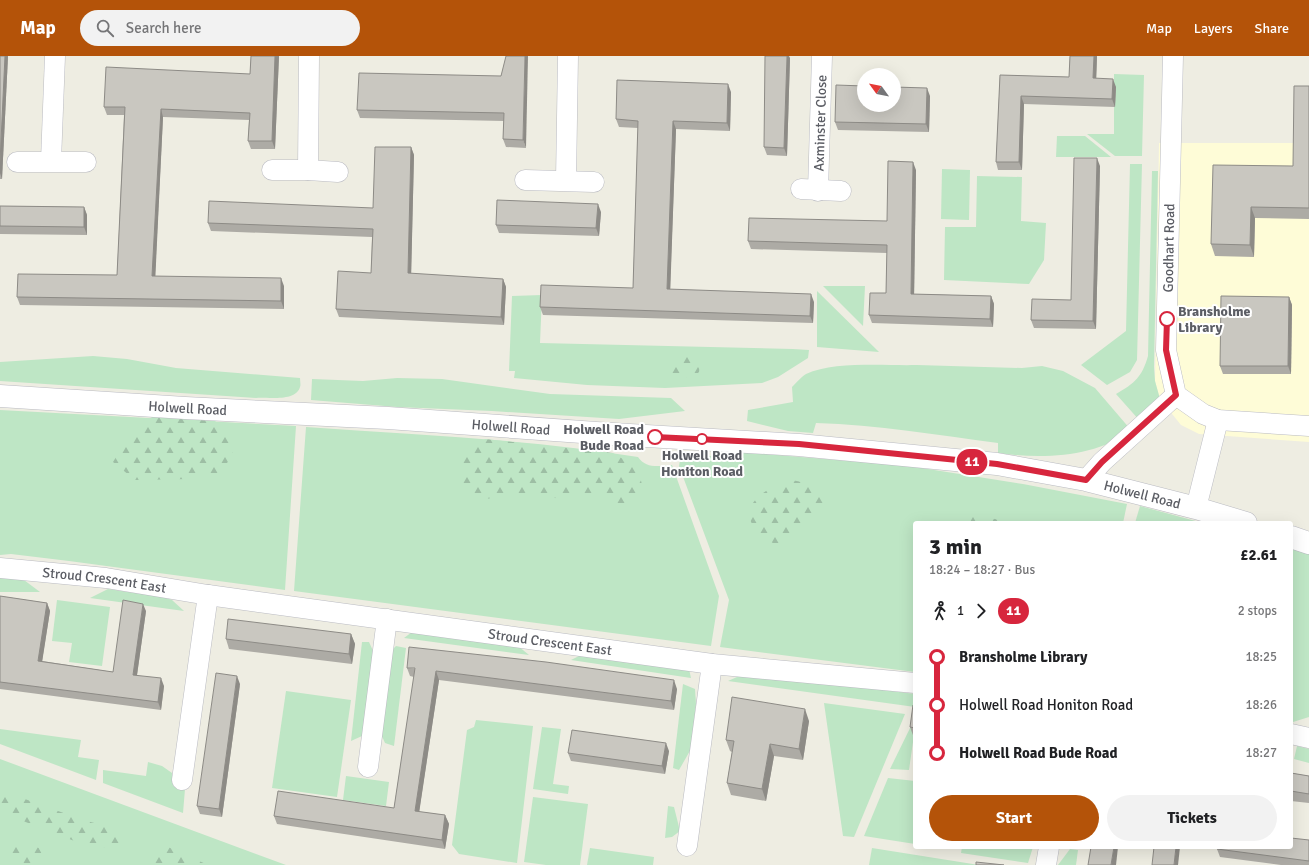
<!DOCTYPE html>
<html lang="en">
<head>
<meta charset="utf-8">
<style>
  :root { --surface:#fff; --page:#f2f2f2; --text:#202124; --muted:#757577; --accent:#b45309 }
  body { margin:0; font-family:Signika,sans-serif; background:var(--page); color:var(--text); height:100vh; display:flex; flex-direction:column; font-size:15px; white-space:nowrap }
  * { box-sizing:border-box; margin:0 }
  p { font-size:13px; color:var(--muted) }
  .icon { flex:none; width:22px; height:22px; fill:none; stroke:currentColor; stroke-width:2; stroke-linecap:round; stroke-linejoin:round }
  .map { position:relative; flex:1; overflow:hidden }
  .sheet { position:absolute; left:913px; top:465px; width:380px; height:328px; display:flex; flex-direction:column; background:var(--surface); border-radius:4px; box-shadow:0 4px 16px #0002 }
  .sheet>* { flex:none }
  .badge { padding:0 8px; border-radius:13px; font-size:14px; line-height:26px }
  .needle { width:26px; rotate:303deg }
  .buttons { position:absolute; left:857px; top:12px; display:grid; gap:8px }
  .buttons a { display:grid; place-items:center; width:44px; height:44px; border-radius:50%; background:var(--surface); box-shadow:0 4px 16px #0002; font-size:20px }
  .map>.badge { position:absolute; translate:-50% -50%; box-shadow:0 0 0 2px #fff }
  .legs { display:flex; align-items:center; gap:6px; height:44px; padding:0 16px; font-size:13px }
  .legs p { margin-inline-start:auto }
  .overview { display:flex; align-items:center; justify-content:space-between; height:68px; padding:0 16px }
  h1 { font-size:22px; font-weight:800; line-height:30px }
  .button { display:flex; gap:8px; margin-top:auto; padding:8px 16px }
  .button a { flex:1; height:46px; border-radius:24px; background:var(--accent); color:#fff; font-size:16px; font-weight:800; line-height:46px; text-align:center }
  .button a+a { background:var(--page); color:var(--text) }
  ul { padding:0 16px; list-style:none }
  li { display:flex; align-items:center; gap:14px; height:48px; font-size:15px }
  li i { display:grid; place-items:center; width:6px; height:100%; margin:0 5px; background:currentColor }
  li i::after { content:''; width:10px; height:10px; margin:-5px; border:3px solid; border-radius:50%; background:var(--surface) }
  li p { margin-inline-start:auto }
  li:first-child i { background:linear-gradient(#0000 50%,currentColor 0) }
  li:last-child i { background:linear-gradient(currentColor 50%,#0000 0) }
  header { display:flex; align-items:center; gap:24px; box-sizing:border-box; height:56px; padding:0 20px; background:var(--accent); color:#fff }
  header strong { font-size:19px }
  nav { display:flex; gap:22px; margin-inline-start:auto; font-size:14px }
  .search { width:280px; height:36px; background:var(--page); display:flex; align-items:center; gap:10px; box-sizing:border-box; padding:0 14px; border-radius:22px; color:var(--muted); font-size:15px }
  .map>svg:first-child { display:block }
  .commercial { fill:#fefcd7 }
  .green { fill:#bee6c5 }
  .forest { fill:url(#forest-firs) }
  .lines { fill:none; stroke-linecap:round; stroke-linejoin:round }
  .minor-casing { stroke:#babbc2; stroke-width:21 }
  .tertiary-casing { stroke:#babbc2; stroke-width:23 }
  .minor { stroke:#fff; stroke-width:20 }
  .tertiary { stroke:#fff; stroke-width:22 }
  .wall { fill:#adaba5 }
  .shaded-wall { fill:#8d8b86 }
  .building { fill:#c9c7c0; stroke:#8d8b86 }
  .line-1-casing { stroke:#fff; stroke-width:9 }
  .line-1 { stroke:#d7263d; stroke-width:6 }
  .stop-1-dot { fill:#fff; stroke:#d7263d; stroke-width:2 }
  .labels { text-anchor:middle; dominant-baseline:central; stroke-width:4; stroke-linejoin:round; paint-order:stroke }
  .street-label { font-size:14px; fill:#5b5d64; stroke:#fff }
  .stop-label { font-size:14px; font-weight:bold; fill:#5b5d64; stroke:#fff; text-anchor:start }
</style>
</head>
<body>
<header>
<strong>Map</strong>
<div class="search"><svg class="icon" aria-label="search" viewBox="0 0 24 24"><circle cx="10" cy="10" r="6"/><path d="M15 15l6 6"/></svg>Search here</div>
<nav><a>Map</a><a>Layers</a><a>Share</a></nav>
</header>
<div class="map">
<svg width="1309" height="809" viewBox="0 0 1309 809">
  <defs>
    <pattern id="forest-firs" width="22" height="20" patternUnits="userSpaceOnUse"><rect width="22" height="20" fill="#bee6c5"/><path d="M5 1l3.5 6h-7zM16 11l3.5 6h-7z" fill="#9dbea4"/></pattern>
  </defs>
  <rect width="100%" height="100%" fill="#eeede2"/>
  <!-- commercial -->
  <polygon class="commercial" points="1309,41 1309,386 1199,378 1181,369 1160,343 1155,325 1159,87 1298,87"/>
  <!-- green -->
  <g class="green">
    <polygon points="1114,18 1144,19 1142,100 1115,100 1087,78 1114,78"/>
    <polygon points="1057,80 1085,80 1111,101 1056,101"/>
    <polygon points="1130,108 1142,108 1137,304 1130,316 1107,329 1081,309 1126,275"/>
    <polygon points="942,113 970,114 969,164 941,163"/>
    <path d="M1152,115H1158L1154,311L1155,325L1160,343L1140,365L1116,338C1135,327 1142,321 1148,300Z"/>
    <polygon points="977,120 1022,121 1021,165 1046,167 1044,204 1029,228 944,224 945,171 976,171"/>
    <polygon points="823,230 865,230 863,270"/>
    <polygon points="817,235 879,296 817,291"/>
    <polygon points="542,239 540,287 793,293 809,294 808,302 778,321 762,327 665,332 587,329 514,322 515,315 509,315 512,240"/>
    <path d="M93,300L127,303L176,312L300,322C300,325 301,329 300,331C296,346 268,341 256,342L0,325V306Z"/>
    <path d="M917,309L1022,312L1042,310L1063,315L1095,332L1131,374C1096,402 1041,403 998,397V387C938,379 877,369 816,367L813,377L788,375L747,365L748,354L793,346L792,331C796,327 801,321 806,318C834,305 886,310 917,309Z"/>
    <polygon points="397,322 442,323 550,338 671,342 685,355 619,363 492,355 397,351 311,344 312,323 363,325"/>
    <polygon points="0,354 296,370 285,534 69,505 11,498 0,499"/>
    <path d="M306,371C417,379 528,383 638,401C646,413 659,410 672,409L719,540L711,590L294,535Z"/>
    <polygon points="741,396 909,410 1023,428 1127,448 1123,467 915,467 915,616 720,591 729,544 679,410 680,404"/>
    <polygon points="1140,450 1203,467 1135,467"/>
    <polygon points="1291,492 1309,497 1309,661 1293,666 1291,666"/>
    <polygon points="0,521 20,521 40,536 0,536"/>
    <polygon points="108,533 163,541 172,544 184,555 90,542"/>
    <polygon points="57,544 110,551 102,610 69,606 72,587 52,585"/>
    <polygon points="412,576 512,585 529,599 404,582"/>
    <polygon points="362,586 369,586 374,597 364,675 362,680 351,685"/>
    <polygon points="396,590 406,592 394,690 385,687 381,678 392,594"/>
    <polygon points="589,595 689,613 691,622 571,604"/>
    <polygon points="746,617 755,617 915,638 915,651 728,625"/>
    <polygon points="683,628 695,633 696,648 691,693 679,714 673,712"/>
    <polygon points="286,635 351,644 337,741 272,732"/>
    <polygon points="824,647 905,658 854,781 843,780"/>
    <polygon points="476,664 533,670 517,807 459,798 452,789 467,674 474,671"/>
    <polygon points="913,666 915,672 909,714 890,713"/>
    <polygon points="542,671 561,673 553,728 569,730 568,738 533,733"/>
    <polygon points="0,673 81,684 78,701 99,704 96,724 0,688"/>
    <polygon points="1297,690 1309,693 1309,707 1294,703"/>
    <polygon points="0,703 286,809 0,809"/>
    <polygon points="148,706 162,710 172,717 173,730 185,733 183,757 103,727 103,714 146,720"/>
    <polygon points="346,720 389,726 386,750 343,744"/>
    <polygon points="888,722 915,725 915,788 864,780"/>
    <polygon points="533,741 588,748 580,809 546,809 524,806"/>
    <polygon points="668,750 674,751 680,775 672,781 665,782"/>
    <polygon points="962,791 1033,791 1028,807 961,797"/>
    <polygon points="590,792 654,801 653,809 587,809"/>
    <polygon points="872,792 979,809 869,809"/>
    <polygon points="1070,793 1078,794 1076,809 1058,809"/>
  </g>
  <!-- forest -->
  <g class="forest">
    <path d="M683,299L692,300L700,308L699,316C691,324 683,320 673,321L669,316L670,302Z"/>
    <polygon points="152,361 215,365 232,380 233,398 221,416 191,423 135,424 113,406 128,382"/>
    <polygon points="485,383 613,397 638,412 643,433 628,451 611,445 602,437 592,443 579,439 569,446 535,436 513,438 481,444 461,429 462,401"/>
    <path d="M790,424C837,430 829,458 796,479C790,483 785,488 777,488C774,488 769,485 766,483C760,480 755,474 752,468C740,445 772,430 790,424Z"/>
    <polygon points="979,460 1016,467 962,467 963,461"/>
    <polygon points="0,734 83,764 117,773 122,781 119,794 77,786 0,756"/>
    <polygon points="22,788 29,788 39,792 43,800 41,809 14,809 9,796 15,790"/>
    <polygon points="166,790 208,809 151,809 154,800"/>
  </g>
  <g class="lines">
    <defs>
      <g id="minor">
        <polyline points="1173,0 1166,294 1176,339 1203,358 1218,364 1309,370"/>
        <polyline points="51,105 55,0"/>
        <polyline points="17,106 86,106"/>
        <polyline points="272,114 308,114 338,116"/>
        <polyline points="308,114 309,0"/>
        <polyline points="525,124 594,126"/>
        <polyline points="566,124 568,0"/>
        <polyline points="801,133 841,135"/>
        <path id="s1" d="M818,135L822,0"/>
        <polyline points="1086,424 1102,406 1176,339"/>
        <polyline points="1196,452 1218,364"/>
        <path id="s2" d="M0,512L106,522L208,539L712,608L915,627"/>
        <polyline points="1291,678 1309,682"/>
        <polyline points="368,711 387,563"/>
        <polyline points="182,724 208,539"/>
        <polyline points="687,790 712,608"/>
        <polyline points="1046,809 1049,791"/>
      </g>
      <g id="tertiary">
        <path id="s3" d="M0,340L185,352L388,362L596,377L799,389L997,408L1086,424L1196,452L1246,467"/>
        <polyline points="1291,481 1309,487"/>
      </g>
    </defs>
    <!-- minor casing -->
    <use href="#minor" class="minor-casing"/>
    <!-- tertiary casing -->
    <use href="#tertiary" class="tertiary-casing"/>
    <!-- minor -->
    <use href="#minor" class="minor"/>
    <!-- tertiary -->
    <use href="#tertiary" class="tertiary"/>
  </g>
  <!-- wall -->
  <g class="wall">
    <polygon points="0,0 8,0 2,123 0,123"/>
    <polygon points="251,0 279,0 275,93 251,93 248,85 249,64 163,61 155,220 284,230 284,253 20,249 17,241 117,219 124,59 107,59 104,51 250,18"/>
    <polygon points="1070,0 1097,0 1096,22 1116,31 1115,51 1024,48 1022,114 998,114 996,106 1000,19 1069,21"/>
    <polygon points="790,2 787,100 767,99 764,91"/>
    <polygon points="501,20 526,92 506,91 503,83 504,65 360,62 357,54"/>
    <polygon points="1309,30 1309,163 1255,162 1254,201 1215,200 1211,188 1293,110"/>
    <polygon points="731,36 730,75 676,73 670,233 814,246 813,267 543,259 540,251 633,232 638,72 619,71 616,63"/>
    <polygon points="930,40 929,76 838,74 835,66"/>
    <polygon points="411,91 414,99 411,218 503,223 506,231 504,269 339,261 336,253 371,217 372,181 211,175 208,167 373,152"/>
    <polygon points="1100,110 1096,273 1034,272 1031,264 1071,244"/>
    <polygon points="916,114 914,238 991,240 994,248 993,271 872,267 869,259 886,237 887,197 751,193 748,185 887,165"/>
    <polygon points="0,150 84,151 87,159 87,179 0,178"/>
    <polygon points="601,156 599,180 499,177 496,169"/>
    <polygon points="1289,241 1292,249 1291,318 1223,318 1220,310"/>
    <polygon points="0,540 47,547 50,555 42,605 113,616 146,555 137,619 164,630 161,654 0,633"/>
    <polygon points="351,578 355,588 352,608 229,593 226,583"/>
    <polygon points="407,612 677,633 674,654 439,624 419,756 445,759 449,768 445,793 277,768 274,760 394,752 414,621 410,620"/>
    <polygon points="240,628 222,761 200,758 197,750"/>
    <polygon points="915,649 915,682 914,682 910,671"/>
    <polygon points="809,665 803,704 774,700 766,745 731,739 727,727 732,696 730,695 726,684"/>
    <polygon points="669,695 665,718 571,705 568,697"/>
    <polygon points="1291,717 1309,720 1309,747 1291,745"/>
    <polygon points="1309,784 1309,809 1281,809 1220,801 1217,793"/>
  </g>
  <!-- shaded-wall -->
  <g class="shaded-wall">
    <polygon points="5,0 8,0 2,123 0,117 0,106"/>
    <polygon points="275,0 279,0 275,93 272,85"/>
    <polygon points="525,0 528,0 526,92 523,84"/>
    <polygon points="787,0 789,0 790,2 787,100 784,92"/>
    <polygon points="1094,0 1097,0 1096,30 1093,22"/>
    <polygon points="1113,23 1116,31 1115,51 1112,43"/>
    <polygon points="728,28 731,36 730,75 727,67"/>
    <polygon points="927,32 930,40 929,76 926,68"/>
    <polygon points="1021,40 1024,48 1022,114 1019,106"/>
    <polygon points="161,53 163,61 155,228 152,220"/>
    <polygon points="673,65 676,73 670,241 667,233"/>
    <polygon points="411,91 414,99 411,225 408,217"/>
    <polygon points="1097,102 1100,110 1096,273 1093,265"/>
    <polygon points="913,106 916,114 914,246 911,238"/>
    <polygon points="598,148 601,156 599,180 596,172"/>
    <polygon points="84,151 87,159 87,179 84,171"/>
    <polygon points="1251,151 1255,162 1254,201 1250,189"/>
    <polygon points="281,222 284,230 284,253 281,245"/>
    <polygon points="503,223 506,231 504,269 501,261"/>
    <polygon points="811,238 814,246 813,267 810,260"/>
    <polygon points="991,240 994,248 993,271 990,263"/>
    <polygon points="1289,241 1292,249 1291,318 1288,310"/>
    <polygon points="47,547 50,555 41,613 38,605"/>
    <polygon points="143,548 146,555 136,626 133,619"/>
    <polygon points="351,578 355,588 352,608 349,598"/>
    <polygon points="436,615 439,624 418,764 415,755"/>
    <polygon points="237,620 240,628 222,761 219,753"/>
    <polygon points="161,622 164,630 161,654 158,646"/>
    <polygon points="674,624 677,633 674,654 671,645"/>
    <polygon points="805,653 809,665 803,704 799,693"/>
    <polygon points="666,687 669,695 665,718 662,710"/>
    <polygon points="770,688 774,700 766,745 762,733"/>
    <polygon points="445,759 449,768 445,793 442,784"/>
    <polygon points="1114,791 1118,791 1116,809 1111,809"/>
    <polygon points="1176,791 1180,791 1178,809 1174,809"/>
  </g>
  <!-- building -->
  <g class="building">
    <polygon points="0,0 5,0 0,106"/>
    <polygon points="251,0 275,0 272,85 248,85 250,57 161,53 152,220 281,222 281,245 17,241 18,218 117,219 125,51 104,51 106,11 250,18"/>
    <polygon points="506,0 525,0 523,84 503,83 504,57 357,54 359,17 501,20"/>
    <polygon points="765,0 787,0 784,92 764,91"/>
    <polygon points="1070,0 1094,0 1093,22 1113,23 1112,43 1021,40 1019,106 996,106 1000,19 1069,21"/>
    <polygon points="617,24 728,28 727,67 673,65 667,233 811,238 810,260 540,251 541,229 633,232 638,65 616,63"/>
    <polygon points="836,29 864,30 864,49 894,49 894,31 927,32 926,68 835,66"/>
    <polygon points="1294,30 1309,30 1309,152 1251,151 1250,189 1211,188 1213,109 1293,110"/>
    <polygon points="375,91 411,91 408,217 503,223 501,261 336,253 338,215 371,217 373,173 208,167 209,145 373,152"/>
    <polygon points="1074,102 1097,102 1093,265 1031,264 1032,243 1071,244"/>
    <polygon points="888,105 913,106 911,238 991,240 990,263 869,259 870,237 886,237 887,189 748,185 749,162 887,165"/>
    <polygon points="497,144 598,148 596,172 496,169"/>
    <polygon points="0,150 84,151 84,171 0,170"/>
    <polygon points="1221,240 1289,241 1288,310 1220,310"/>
    <polygon points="0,540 47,547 38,605 113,616 123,544 143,548 133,619 161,622 158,646 0,626"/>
    <polygon points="228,563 351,578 349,598 226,583"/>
    <polygon points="409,591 546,606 674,624 671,645 436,615 415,755 445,759 442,784 274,760 278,735 394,752 415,612 407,612"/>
    <polygon points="216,617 237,620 219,753 197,750"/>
    <polygon points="732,641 805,653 799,693 770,688 762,733 727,727 734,685 726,684"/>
    <polygon points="913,649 915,649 915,672 910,671"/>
    <polygon points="572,674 666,687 662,710 568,697"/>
    <polygon points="1291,717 1309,720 1309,738 1291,735"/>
    <polygon points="1291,782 1309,784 1309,805 1217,793 1217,791 1291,791"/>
    <polygon points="1091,791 1114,791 1111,809 1088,809"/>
    <polygon points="1154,791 1176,791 1174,809 1152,809"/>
    <polygon points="976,806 1004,809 976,809"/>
  </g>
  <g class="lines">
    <defs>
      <polyline id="line-1" points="655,381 799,388 997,408 1086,424 1102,406 1176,339 1166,294 1167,263"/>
    </defs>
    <!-- line-1 casing -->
    <use href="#line-1" class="line-1-casing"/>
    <!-- line-1 -->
    <use href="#line-1" class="line-1"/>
  </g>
  <!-- markers -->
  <g class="stop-1-dot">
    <circle cx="1167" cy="263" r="7"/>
    <circle cx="655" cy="381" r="7"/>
    <circle cx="702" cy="383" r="5"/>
  </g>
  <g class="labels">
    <!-- street labels -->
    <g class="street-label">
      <text stroke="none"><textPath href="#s1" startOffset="68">Axminster Close</textPath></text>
      <text transform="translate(1169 192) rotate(-89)">Goodhart Road</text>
      <text stroke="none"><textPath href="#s3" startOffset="188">Holwell Road</textPath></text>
      <text stroke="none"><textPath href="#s3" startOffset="512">Holwell Road</textPath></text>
      <text stroke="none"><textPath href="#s3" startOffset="1148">Holwell Road</textPath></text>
      <text stroke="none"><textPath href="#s2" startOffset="105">Stroud Crescent East</textPath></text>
      <text stroke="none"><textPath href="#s2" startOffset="555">Stroud Crescent East</textPath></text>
    </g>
    <!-- stop labels -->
    <g class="stop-label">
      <text x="1178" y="255">Bransholme<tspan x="1178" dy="16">Library</tspan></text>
      <text x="644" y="373" text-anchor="end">Holwell Road<tspan x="644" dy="16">Bude Road</tspan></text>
      <text x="702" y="399" text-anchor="middle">Holwell Road<tspan x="702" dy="16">Honiton Road</tspan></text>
    </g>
  </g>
</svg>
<div class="buttons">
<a><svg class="needle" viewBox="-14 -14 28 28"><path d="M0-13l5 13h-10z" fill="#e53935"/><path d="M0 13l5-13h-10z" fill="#757577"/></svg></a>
</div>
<b class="badge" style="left:972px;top:406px;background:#d7263d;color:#fff">11</b>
<section class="sheet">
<div class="overview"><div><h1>3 min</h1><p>18:24 – 18:27 · Bus</p></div><b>£2.61</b></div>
<div class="legs"><svg class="icon" aria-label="walk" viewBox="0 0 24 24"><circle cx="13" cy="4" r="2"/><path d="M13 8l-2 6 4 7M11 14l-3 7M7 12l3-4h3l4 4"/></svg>1<svg class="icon" aria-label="forward" viewBox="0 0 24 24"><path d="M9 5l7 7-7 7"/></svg><b class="badge" style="background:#d7263d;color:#fff">11</b><p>2 stops</p></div>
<ul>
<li><i style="color:#d7263d"></i><b>Bransholme Library</b><p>18:25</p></li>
<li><i style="color:#d7263d"></i><span>Holwell Road Honiton Road</span><p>18:26</p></li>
<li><i style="color:#d7263d"></i><b>Holwell Road Bude Road</b><p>18:27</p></li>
</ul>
<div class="button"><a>Start</a><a>Tickets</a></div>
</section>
</div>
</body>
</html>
